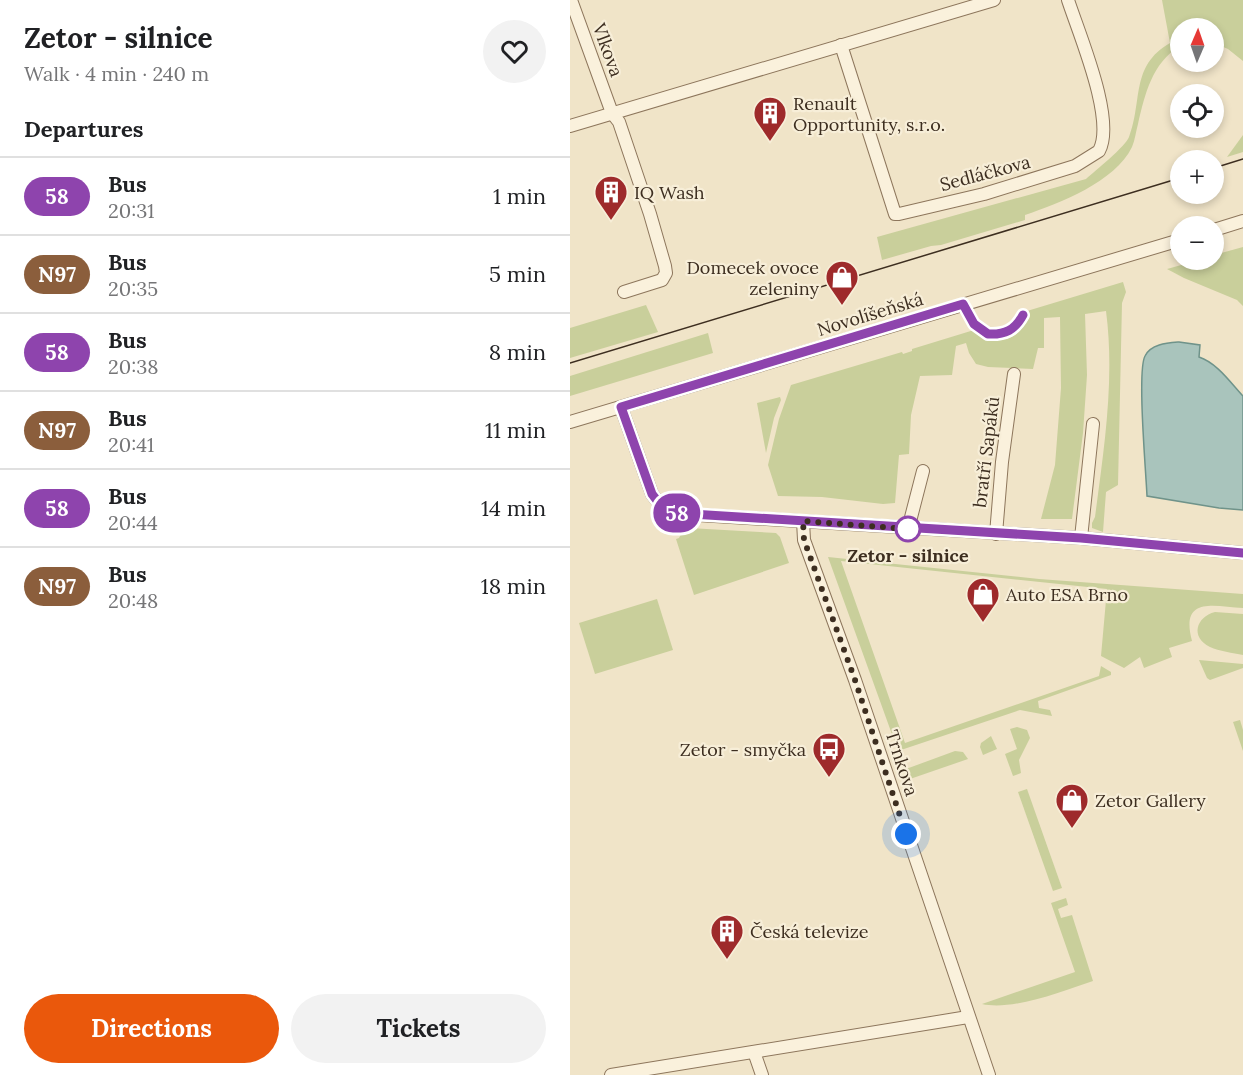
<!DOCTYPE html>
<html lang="en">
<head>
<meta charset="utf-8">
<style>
  :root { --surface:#fff; --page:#f2f2f2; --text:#202124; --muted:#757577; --line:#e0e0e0; --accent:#ea580c }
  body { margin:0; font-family:Lora,serif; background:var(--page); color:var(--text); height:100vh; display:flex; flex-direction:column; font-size:22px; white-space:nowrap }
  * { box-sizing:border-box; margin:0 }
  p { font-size:20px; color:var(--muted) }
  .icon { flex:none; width:33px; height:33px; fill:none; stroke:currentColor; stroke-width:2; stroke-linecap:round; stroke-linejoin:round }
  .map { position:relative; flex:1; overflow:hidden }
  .details { display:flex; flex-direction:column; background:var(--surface); width:570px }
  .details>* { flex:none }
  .badge { padding:0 12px; border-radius:20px; font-size:21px; line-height:39px }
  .needle { width:39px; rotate:2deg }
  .controls { position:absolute; left:600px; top:18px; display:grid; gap:12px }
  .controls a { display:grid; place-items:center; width:54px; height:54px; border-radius:50%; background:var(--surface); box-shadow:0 3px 9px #0003; font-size:30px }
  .you { position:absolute; width:30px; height:30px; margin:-15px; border:4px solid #fff; border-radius:50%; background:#1a73e8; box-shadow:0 0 0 9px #1a73e833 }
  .map>.badge { position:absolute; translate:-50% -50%; box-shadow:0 0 0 3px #fff }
  h2 { padding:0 24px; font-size:22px; line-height:54px }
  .round { display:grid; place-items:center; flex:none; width:63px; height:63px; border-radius:32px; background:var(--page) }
  .summary { display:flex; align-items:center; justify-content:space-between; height:102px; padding:0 24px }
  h1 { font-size:28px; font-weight:700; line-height:45px }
  .action { display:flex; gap:12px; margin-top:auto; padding:12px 24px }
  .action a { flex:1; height:69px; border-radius:36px; background:var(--accent); color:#fff; font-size:24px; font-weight:700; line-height:69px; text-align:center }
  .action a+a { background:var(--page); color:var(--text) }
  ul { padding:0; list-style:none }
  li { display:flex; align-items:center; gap:18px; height:78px; padding:0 24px; border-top:2px solid var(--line) }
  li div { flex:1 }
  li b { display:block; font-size:22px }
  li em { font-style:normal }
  li .badge { min-width:66px; font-weight:700; text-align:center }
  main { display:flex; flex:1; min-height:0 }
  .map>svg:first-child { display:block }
  .green { fill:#c9cf9b }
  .water { fill:#a9c4bc; stroke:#6f938a; stroke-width:1.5 }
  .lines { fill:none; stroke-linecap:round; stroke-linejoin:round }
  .minor-casing { stroke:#8d765c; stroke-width:14 }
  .minor { stroke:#faf1dc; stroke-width:12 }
  .tram { stroke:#3d2e20; stroke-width:1.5 }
  .line-casing { stroke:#fff; stroke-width:14 }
  .line { stroke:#8e44ad; stroke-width:9 }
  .walk { stroke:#3d2e20; stroke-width:6; stroke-dasharray:0 10.8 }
  .stop-dot { fill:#fff; stroke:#8e44ad; stroke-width:3 }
  .labels { text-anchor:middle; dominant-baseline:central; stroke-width:4.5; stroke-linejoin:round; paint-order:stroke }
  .street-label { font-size:18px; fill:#3d2e20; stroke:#f7eed8 }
  .poi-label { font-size:18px; fill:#3d2e20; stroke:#f7eed8; text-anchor:start }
  .stop-label { font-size:18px; font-weight:bold; fill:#3d2e20; stroke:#f7eed8 }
</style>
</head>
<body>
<main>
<section class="details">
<div class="summary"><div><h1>Zetor - silnice</h1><p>Walk · 4 min · 240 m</p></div><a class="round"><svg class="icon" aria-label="heart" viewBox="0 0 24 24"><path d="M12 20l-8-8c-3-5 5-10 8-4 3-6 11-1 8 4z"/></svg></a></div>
<h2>Departures</h2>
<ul>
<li><span class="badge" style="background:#8e44ad;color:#fff">58</span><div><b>Bus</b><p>20:31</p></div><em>1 min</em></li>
<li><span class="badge" style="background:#8b5e3c;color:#fff">N97</span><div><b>Bus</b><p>20:35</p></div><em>5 min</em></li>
<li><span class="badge" style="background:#8e44ad;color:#fff">58</span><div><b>Bus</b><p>20:38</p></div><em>8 min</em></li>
<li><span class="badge" style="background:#8b5e3c;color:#fff">N97</span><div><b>Bus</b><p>20:41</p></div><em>11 min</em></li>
<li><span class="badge" style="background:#8e44ad;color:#fff">58</span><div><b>Bus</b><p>20:44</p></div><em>14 min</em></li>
<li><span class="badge" style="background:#8b5e3c;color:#fff">N97</span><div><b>Bus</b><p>20:48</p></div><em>18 min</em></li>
</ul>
<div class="action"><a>Directions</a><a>Tickets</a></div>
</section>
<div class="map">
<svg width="673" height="1075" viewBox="0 0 673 1075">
  <rect width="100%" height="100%" fill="#f0e4c8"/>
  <!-- green -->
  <g class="green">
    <path d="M592,0H673V61L658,49L644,43V28H610V46C582,63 575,94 568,124C566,131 565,140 562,147C545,182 490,203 455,215V220L371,245L361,246L312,260L307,237L516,179C525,171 556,146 559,137C573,101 560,66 600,43Z"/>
    <polygon points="673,135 673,152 657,157"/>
    <polygon points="673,247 673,306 667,300 614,278 597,269 629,260 644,260 644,255"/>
    <path d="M553,282L556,292L552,303L548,485L536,492L533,532L522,528V523L525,517C534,449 545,379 536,311L515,314L517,375L513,433L502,519H471L485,465L491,388L490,317L474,318V348H468L463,369L418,367L406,364L399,353L396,343L386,346L382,375L350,376L341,415L339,454L329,455L325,503L313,504L252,497L208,496L198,465L209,419L221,385L332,352L333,354L342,351V349L404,330C425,347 455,342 457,311Z"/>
    <polygon points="76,305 88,332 0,358 0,328"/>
    <polygon points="138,333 143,353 0,396 0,376"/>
    <polygon points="210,397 211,400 204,418 196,453 187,403"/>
    <polygon points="119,528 206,533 210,537 219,563 124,595 106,539 109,538 112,532"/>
    <path d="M258,557L469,579L673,594V608C643,606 610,596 622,641L599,648L602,657L574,668L570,657L554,668L531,656L537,589L271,561L335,743L529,676L531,666L541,672V675L468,701L469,708L480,710L482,716L450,710L328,751Z"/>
    <polygon points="87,599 103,650 25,674 9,623"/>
    <path d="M645,612L673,614V655C663,653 649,651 640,647C620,637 626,617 645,612Z"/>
    <polygon points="629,660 673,664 673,668 640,680 637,678"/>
    <polygon points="670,720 673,730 673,751 663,722"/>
    <polygon points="447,727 457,730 460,738 449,760 451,773 443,776 435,754 447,749 440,729"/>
    <polygon points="421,736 427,749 413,755 410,747 411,743"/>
    <polygon points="385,751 393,752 398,759 340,779 336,769"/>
    <polygon points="457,789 492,888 483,891 448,792"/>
    <path d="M496,898L498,905L488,909L491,918L502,915L523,981C493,991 443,1011 412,1004L505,972L481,903Z"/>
  </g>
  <!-- water -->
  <path class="water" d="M609,342L630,345L629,357C647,363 660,382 673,396V510L649,508L577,496C576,472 567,371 575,356C581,344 597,343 609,342Z"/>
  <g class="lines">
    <defs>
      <g id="minor">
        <polyline points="1,0 42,113 49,122 80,214 95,266 96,273 92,280 54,292"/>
        <path d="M271,45L325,214H329L414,194L505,166L529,151C546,120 509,34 498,0"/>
        <polyline points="0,126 424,0"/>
        <polyline points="644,230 673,221"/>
        <polyline points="51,407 82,494 92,507 111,514 511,538 673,553"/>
        <polyline points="0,422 610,240"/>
        <polyline points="233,521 234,540 285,680 419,1075"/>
        <polyline points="338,529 353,471"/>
        <polyline points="426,534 432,462 444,374"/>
        <polyline points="511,538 523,424"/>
        <polyline points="184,1052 192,1075"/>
        <polyline points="41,1075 398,1017"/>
      </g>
    </defs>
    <!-- minor casing -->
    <use href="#minor" class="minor-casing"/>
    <!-- minor -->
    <use href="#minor" class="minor"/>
    <!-- tram -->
    <g class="tram">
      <polyline points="644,168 673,159"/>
      <polyline points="0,363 610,178"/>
    </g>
  </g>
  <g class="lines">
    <defs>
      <path id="line" d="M453,315C445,330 435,335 418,334L404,324L393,304L51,407L82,494L92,507L105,513L511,538L673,553"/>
    </defs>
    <!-- line casing -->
    <use href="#line" class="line-casing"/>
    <!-- line -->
    <use href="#line" class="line"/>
    <!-- walk -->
    <polyline class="walk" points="336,834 285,680 234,540 233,521 338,529"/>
  </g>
  <!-- icons -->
  <defs>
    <symbol id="building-pin" viewBox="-11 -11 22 30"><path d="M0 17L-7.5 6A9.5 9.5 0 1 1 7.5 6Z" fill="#9e2a2b" stroke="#f7eed8"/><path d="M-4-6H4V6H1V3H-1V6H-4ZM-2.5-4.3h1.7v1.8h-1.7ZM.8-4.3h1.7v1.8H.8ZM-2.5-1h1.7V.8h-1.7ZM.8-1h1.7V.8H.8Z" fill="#fff"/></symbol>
    <symbol id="shop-pin" viewBox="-11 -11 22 30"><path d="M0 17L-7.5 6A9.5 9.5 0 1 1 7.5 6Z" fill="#9e2a2b" stroke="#f7eed8"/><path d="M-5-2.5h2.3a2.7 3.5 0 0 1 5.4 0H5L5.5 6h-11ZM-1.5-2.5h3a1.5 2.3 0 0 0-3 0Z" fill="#fff"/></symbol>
    <symbol id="bus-pin" viewBox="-11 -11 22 30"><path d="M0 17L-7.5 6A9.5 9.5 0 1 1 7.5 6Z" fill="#9e2a2b" stroke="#f7eed8"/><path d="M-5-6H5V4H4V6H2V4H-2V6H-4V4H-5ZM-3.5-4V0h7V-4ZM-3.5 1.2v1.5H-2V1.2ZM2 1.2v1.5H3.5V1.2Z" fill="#fff"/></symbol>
  </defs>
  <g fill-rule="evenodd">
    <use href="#building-pin" x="181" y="94" width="38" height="52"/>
    <use href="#building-pin" x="22" y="173" width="38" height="52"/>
    <use href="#shop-pin" x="253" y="258" width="38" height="52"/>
    <use href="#shop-pin" x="394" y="575" width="38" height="52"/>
    <use href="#bus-pin" x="240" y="730" width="38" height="52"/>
    <use href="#shop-pin" x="483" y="781" width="38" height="52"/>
    <use href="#building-pin" x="138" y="912" width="38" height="52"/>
  </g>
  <!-- markers -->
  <circle class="stop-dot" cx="338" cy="529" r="12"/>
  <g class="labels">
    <!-- street labels -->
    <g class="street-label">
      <text transform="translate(38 50) rotate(70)">Vlkova</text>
      <text transform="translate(415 173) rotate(-15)">Sedláčkova</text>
      <text transform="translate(300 314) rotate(-17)">Novolíšeňská</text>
      <text transform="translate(416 452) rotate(-83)">bratří Sapáků</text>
      <text transform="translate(332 763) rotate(72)">Trnkova</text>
    </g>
    <!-- poi labels -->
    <g class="poi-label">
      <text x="223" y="103">Renault<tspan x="223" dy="21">Opportunity, s.r.o.</tspan></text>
      <text x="64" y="192">IQ Wash</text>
      <text x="249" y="267" text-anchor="end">Domecek ovoce<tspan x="249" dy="21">zeleniny</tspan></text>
      <text x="436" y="594">Auto ESA Brno</text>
      <text x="236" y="749" text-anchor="end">Zetor - smyčka</text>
      <text x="525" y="800">Zetor Gallery</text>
      <text x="180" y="931">Česká televize</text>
    </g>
    <!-- stop labels -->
    <g class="stop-label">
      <text x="338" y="555">Zetor - silnice</text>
    </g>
  </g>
</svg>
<div class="controls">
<a><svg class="needle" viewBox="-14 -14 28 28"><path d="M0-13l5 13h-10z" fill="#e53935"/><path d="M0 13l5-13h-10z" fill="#757577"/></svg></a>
<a><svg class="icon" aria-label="locate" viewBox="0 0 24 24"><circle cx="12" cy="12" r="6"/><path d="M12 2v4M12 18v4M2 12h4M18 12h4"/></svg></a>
<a>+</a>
<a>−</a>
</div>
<div class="you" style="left:336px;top:834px"></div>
<b class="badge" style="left:107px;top:513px;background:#8e44ad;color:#fff">58</b>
</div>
</main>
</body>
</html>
